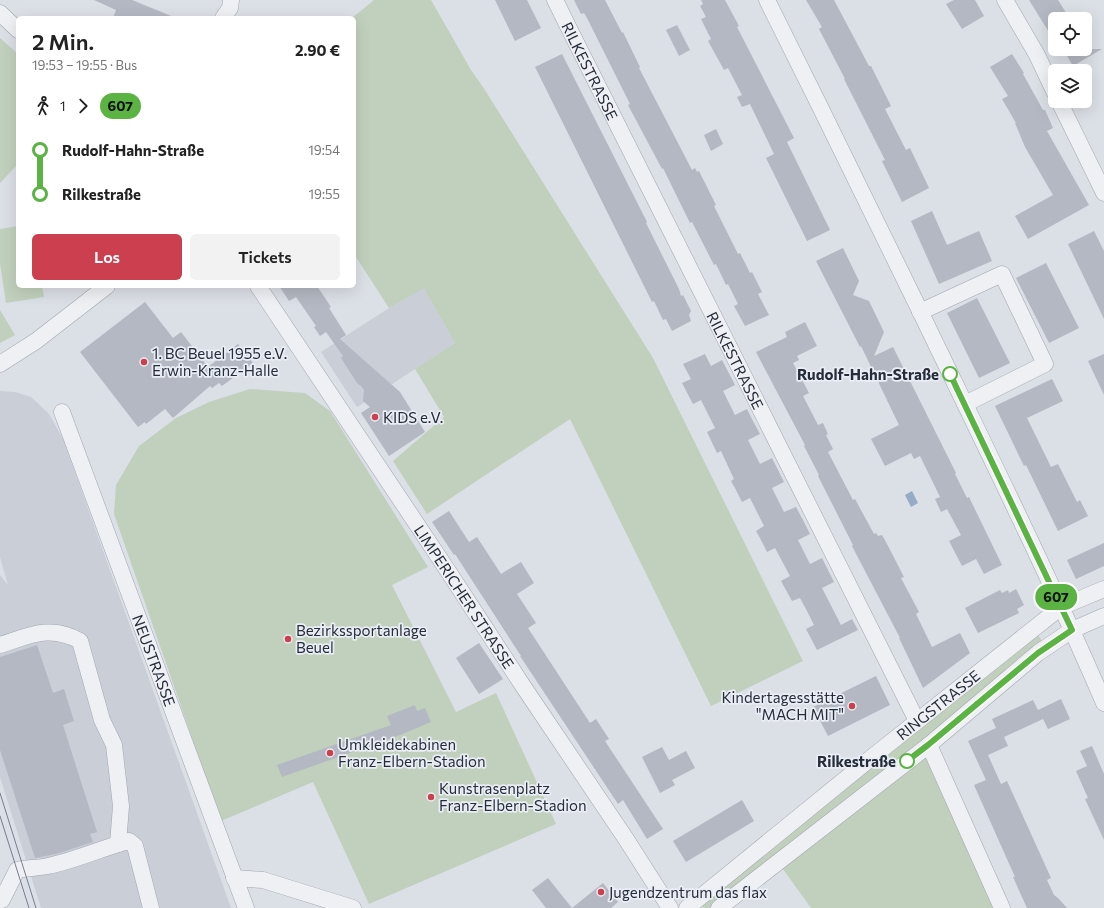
<!DOCTYPE html>
<html lang="de">
<head>
<meta charset="utf-8">
<style>
  :root { --surface:#fff; --page:#f2f2f2; --text:#222; --muted:#767676; --accent:#cc3f4f }
  body { margin:0; font-family:Commissioner,sans-serif; background:var(--page); color:var(--text); height:100vh; display:flex; flex-direction:column; font-size:15px; white-space:nowrap }
  * { box-sizing:border-box; margin:0 }
  p { font-size:13px; color:var(--muted) }
  .icon { flex:none; width:22px; height:22px; fill:none; stroke:currentColor; stroke-width:2; stroke-linecap:round; stroke-linejoin:round }
  .map { position:relative; flex:1; overflow:hidden }
  .details { position:absolute; left:16px; top:16px; width:340px; height:272px; display:flex; flex-direction:column; background:var(--surface); border-radius:6px; box-shadow:0 4px 16px #0002 }
  .details>* { flex:none }
  .badge { padding:0 8px; border-radius:13px; font-size:14px; line-height:26px }
  .tools { position:absolute; left:1048px; top:12px; display:grid; gap:8px }
  .tools a { display:grid; place-items:center; width:44px; height:44px; border-radius:6px; background:var(--surface); box-shadow:0 4px 16px #0002; font-size:20px }
  .map>.badge { position:absolute; translate:-50% -50%; box-shadow:0 0 0 2px #fff }
  .legs { display:flex; align-items:center; gap:6px; height:44px; padding:0 16px; font-size:13px }
  .legs p { margin-inline-start:auto }
  .head { display:flex; align-items:center; justify-content:space-between; height:68px; padding:0 16px }
  h1 { font-size:22px; font-weight:600; line-height:30px }
  .action { display:flex; gap:8px; margin-top:auto; padding:8px 16px }
  .action a { flex:1; height:46px; border-radius:6px; background:var(--accent); color:#fff; font-size:16px; font-weight:600; line-height:46px; text-align:center }
  .action a+a { background:var(--page); color:var(--text) }
  ul { padding:0 16px; list-style:none }
  li { display:flex; align-items:center; gap:14px; height:44px; font-size:15px }
  li i { display:grid; place-items:center; width:6px; height:100%; margin:0 5px; background:currentColor }
  li i::after { content:''; width:10px; height:10px; margin:-5px; border:3px solid; border-radius:50%; background:var(--surface) }
  li p { margin-inline-start:auto }
  li:first-child i { background:linear-gradient(#0000 50%,currentColor 0) }
  li:last-child i { background:linear-gradient(currentColor 50%,#0000 0) }
  .map>svg:first-child { display:block }
  .built { fill:#c9ced7 }
  .green { fill:#c1d0bc }
  .water { fill:#96abc6 }
  .building { fill:#b3b8c2 }
  .lines { fill:none; stroke-linecap:round; stroke-linejoin:round }
  .minor-casing { stroke:#a1a6af; stroke-width:17 }
  .minor { stroke:#eef0f4; stroke-width:16 }
  .tram { stroke:#757e8f; stroke-width:1 }
  .line-1-casing { stroke:#fff; stroke-width:9 }
  .line-1 { stroke:#5bb343; stroke-width:6 }
  .poi-dot { fill:#cc3f4f; stroke:#eaeef4; stroke-width:1.5 }
  .stop-1-dot { fill:#fff; stroke:#5bb343; stroke-width:2 }
  .labels { text-anchor:middle; dominant-baseline:central; stroke-width:3.5; stroke-linejoin:round; paint-order:stroke }
  .street-label { font-size:15px; fill:#252d3b; stroke:#eaeef4 }
  .poi-label { font-size:15px; fill:#252d3b; stroke:#eaeef4; text-anchor:start }
  .stop-label { font-size:15px; font-weight:bold; fill:#252d3b; stroke:#eaeef4; text-anchor:end }
</style>
</head>
<body>
<div class="map">
<svg width="1104" height="908" viewBox="0 0 1104 908">
  <rect width="100%" height="100%" fill="#dbdfe6"/>
  <!-- built -->
  <g class="built">
    <polygon points="424,287 455,343 357,407 321,352 389,308"/>
    <polygon points="0,391 15,392 31,397 49,414 63,439 231,908 41,908 0,777 0,575 8,585 0,557"/>
  </g>
  <!-- green -->
  <g class="green">
    <polygon points="374,0 431,0 471,70 483,87 653,358 803,661 711,706 570,419 427,514 393,461 444,417 415,369 455,343 424,288 389,308 354,254 354,18 352,18"/>
    <polygon points="0,38 18,54 18,164 0,183"/>
    <polygon points="18,226 18,286 42,286 44,297 6,303 0,264 0,229"/>
    <polygon points="0,310 15,335 0,343"/>
    <polygon points="250,389 305,393 330,411 428,567 392,585 456,712 496,693 556,824 369,904 313,782 221,821 114,514 116,485 139,446 176,418 209,402"/>
    <polygon points="1038,635 1042,641 1014,662 995,679 985,692 709,908 704,908 701,905 762,849"/>
    <polygon points="929,745 1002,908 811,908 778,862"/>
  </g>
  <!-- water -->
  <polygon class="water" points="912,491 918,503 911,507 905,495"/>
  <!-- building -->
  <g class="building">
    <polygon points="94,0 132,0 176,18 113,18 116,10"/>
    <polygon points="495,0 527,0 541,28 515,41"/>
    <polygon points="574,0 605,0 622,33 623,32 640,67 639,68 692,170 695,168 697,172 699,171 716,205 714,206 738,254 740,253 750,273 752,272 762,292 758,294 769,315 745,326 734,306 738,304 728,284 726,285 716,264 714,265 692,222 690,223 663,168 662,169 628,105 630,104 587,18 584,13 581,14"/>
    <polygon points="701,0 725,0 739,26 737,27 794,138 787,142 830,230 807,241 766,158 774,154 750,104 742,107 737,97 742,95 728,68 724,70 708,41 711,39 701,19 706,17 700,6 703,4"/>
    <polygon points="806,0 834,0 869,66 871,66 891,106 885,109 906,150 910,148 929,188 902,202 882,161 885,160 844,79 845,79 819,29 822,27"/>
    <polygon points="954,0 975,0 984,16 962,29 946,4"/>
    <polygon points="1029,0 1058,0 1070,19 1055,19 1055,42"/>
    <polygon points="677,25 690,50 679,56 666,30"/>
    <polygon points="1063,49 1102,49 1073,66"/>
    <polygon points="562,54 647,222 646,223 679,289 681,296 683,295 691,311 689,315 691,321 672,331 666,319 663,320 654,301 652,302 535,67"/>
    <polygon points="1012,54 1024,73 1023,74 1043,110 1045,110 1053,128 1047,131 1089,205 1028,239 1015,216 1053,195 1025,147 1015,123 1016,123 1002,99 1008,96 990,67"/>
    <polygon points="716,129 723,144 711,151 704,135"/>
    <polygon points="932,211 947,245 979,231 992,261 939,284 911,221"/>
    <polygon points="1094,231 1104,251 1104,319 1068,244"/>
    <polygon points="843,248 859,281 853,295 869,301 884,332 874,356 893,347 956,473 955,474 967,498 969,497 1002,565 984,574 976,559 962,566 949,541 961,535 947,509 941,512 935,499 940,497 920,456 914,459 911,453 885,466 871,439 899,425 861,346 860,347 816,261"/>
    <polygon points="1046,263 1079,328 1049,343 1016,278"/>
    <polygon points="279,286 317,286 331,307 329,308 346,335 340,339 400,392 425,432 389,456 361,413 370,407 363,401 364,390 361,386 357,383 341,358 343,356 326,332 320,336 314,327 316,326 296,297 289,301"/>
    <polygon points="977,298 1010,363 979,378 947,313"/>
    <polygon points="145,302 173,338 181,332 208,367 238,344 253,363 222,386 219,383 212,388 210,386 173,418 165,409 146,424 145,422 138,427 80,352"/>
    <polygon points="805,322 817,346 797,356 799,360 793,363 809,393 803,396 818,425 823,423 828,434 826,435 833,449 828,452 853,500 855,499 874,534 876,533 878,536 882,535 887,544 904,577 901,578 919,612 916,614 932,647 960,633 970,653 923,688 899,638 900,638 852,546 853,545 818,476 819,475 804,446 805,445 756,352 787,337 785,332"/>
    <polygon points="705,354 711,366 722,360 735,385 723,391 735,415 747,409 754,423 760,434 748,440 760,464 772,458 784,482 772,488 784,512 796,507 803,520 810,534 798,540 810,564 822,558 834,582 822,588 841,625 852,619 858,630 817,650 806,629 814,625 807,611 800,598 792,601 781,581 790,576 775,548 767,552 760,538 756,531 764,526 750,498 742,502 735,488 731,481 734,479 721,451 717,453 707,432 715,428 701,400 693,404 682,383 691,379 683,364"/>
    <polygon points="1104,354 1104,395 1088,361"/>
    <polygon points="1052,379 1063,401 1027,418 1051,467 1058,464 1077,502 1080,500 1088,516 1058,531 1026,465 1024,466 995,406"/>
    <polygon points="449,511 469,542 477,537 501,574 521,562 534,583 517,594 536,623 528,628 590,723 596,719 609,739 605,741 663,829 647,839 623,800 618,804 520,656 521,656 455,554 454,555 432,522"/>
    <polygon points="1104,543 1104,566 1076,579 1067,560"/>
    <polygon points="1016,589 1024,605 1017,609 1019,613 978,633 965,608 1000,590 1002,593 1008,590 1009,593"/>
    <polygon points="479,643 503,679 479,694 456,658"/>
    <polygon points="37,645 53,693 64,689 74,721 63,725 97,832 90,834 93,842 56,854 35,858 0,750 0,657"/>
    <polygon points="876,676 890,705 828,736 813,707"/>
    <polygon points="1061,699 1070,719 1048,729 1043,719 1004,737 1008,746 988,755 1001,784 1007,781 1051,878 1047,880 1054,895 1058,898 1067,908 1027,908 1013,877 1015,877 974,785 986,780 968,741 996,728 992,719 1033,700 1038,710"/>
    <polygon points="415,705 417,711 425,708 431,722 400,735 282,777 277,765 391,725 387,716"/>
    <polygon points="1092,746 1104,774 1104,840 1085,799 1088,798 1076,771 1087,766 1080,751"/>
    <polygon points="662,747 669,760 686,751 695,768 672,780 675,785 660,793 642,757"/>
    <polygon points="742,800 754,821 686,862 673,841"/>
    <polygon points="548,878 572,908 603,883 618,902 611,908 546,908 532,890"/>
  </g>
  <g class="lines">
    <defs>
      <g id="minor">
        <path id="s1" d="M555,0C674,241 797,480 917,721"/>
        <path d="M767,0C819,104 870,208 921,313C983,442 1047,571 1104,703"/>
        <polyline points="1005,0 1037,55 1055,93"/>
        <polyline points="0,13 18,30"/>
        <polyline points="223,18 230,8 231,0"/>
        <polyline points="1059,101 1104,193"/>
        <path id="s2" d="M258,286L450,574L523,686L626,839L670,908"/>
        <polyline points="920,312 1002,274 1045,364 965,404"/>
        <polyline points="0,364 36,341 107,286"/>
        <path id="s3" d="M62,412L246,908"/>
        <path d="M0,645C29,636 50,624 80,641L102,720L114,745L121,806L118,844"/>
        <polyline points="929,745 1002,908"/>
        <polyline points="234,878 263,880 353,908"/>
        <path d="M2,900L17,870C27,868 38,868 48,866C76,860 102,848 129,841L135,846L151,908"/>
        <path id="s4" d="M687,908L876,754L1061,607L1104,589"/>
        <polyline points="719,908 929,745 1038,653 1072,630 1104,616"/>
      </g>
    </defs>
    <!-- minor casing -->
    <use href="#minor" class="minor-casing"/>
    <!-- minor -->
    <use href="#minor" class="minor"/>
    <!-- tram -->
    <g class="tram">
      <polyline points="0,793 36,908"/>
      <polyline points="0,816 29,908"/>
    </g>
  </g>
  <g class="lines">
    <defs>
      <polyline id="line-1" points="907,761 928,745 1038,653 1072,630 950,374"/>
    </defs>
    <!-- line-1 casing -->
    <use href="#line-1" class="line-1-casing"/>
    <!-- line-1 -->
    <use href="#line-1" class="line-1"/>
  </g>
  <!-- markers -->
  <g class="poi-dot">
    <circle cx="144" cy="362" r="4"/>
    <circle cx="375" cy="417" r="4"/>
    <circle cx="288" cy="639" r="4"/>
    <circle cx="852" cy="706" r="4"/>
    <circle cx="330" cy="753" r="4"/>
    <circle cx="431" cy="797" r="4"/>
    <circle cx="601" cy="892" r="4"/>
  </g>
  <g class="stop-1-dot">
    <circle cx="950" cy="374" r="7"/>
    <circle cx="907" cy="761" r="7"/>
  </g>
  <g class="labels">
    <!-- street labels -->
    <g class="street-label">
      <text stroke="none"><textPath href="#s1" startOffset="79">RILKESTRASSE</textPath></text>
      <text stroke="none"><textPath href="#s1" startOffset="403">RILKESTRASSE</textPath></text>
      <text stroke="none"><textPath href="#s2" startOffset="373">LIMPERICHER STRASSE</textPath></text>
      <text stroke="none"><textPath href="#s3" startOffset="265">NEUSTRASSE</textPath></text>
      <text stroke="none"><textPath href="#s4" startOffset="323">RINGSTRASSE</textPath></text>
    </g>
    <!-- poi labels -->
    <g class="poi-label">
      <text x="152" y="353">1. BC Beuel 1955 e.V.<tspan x="152" dy="17">Erwin-Kranz-Halle</tspan></text>
      <text x="383" y="417">KIDS e.V.</text>
      <text x="296" y="630">Bezirkssportanlage<tspan x="296" dy="17">Beuel</tspan></text>
      <text x="844" y="697" text-anchor="end">Kindertagesstätte<tspan x="844" dy="17">"MACH MIT"</tspan></text>
      <text x="338" y="744">Umkleidekabinen<tspan x="338" dy="17">Franz-Elbern-Stadion</tspan></text>
      <text x="439" y="788">Kunstrasenplatz<tspan x="439" dy="17">Franz-Elbern-Stadion</tspan></text>
      <text x="609" y="892">Jugendzentrum das flax</text>
    </g>
    <!-- stop labels -->
    <g class="stop-label">
      <text x="939" y="374">Rudolf-Hahn-Straße</text>
      <text x="896" y="761">Rilkestraße</text>
    </g>
  </g>
</svg>
<div class="tools">
<a><svg class="icon" aria-label="locate" viewBox="0 0 24 24"><circle cx="12" cy="12" r="6"/><path d="M12 2v4M12 18v4M2 12h4M18 12h4"/></svg></a>
<a><svg class="icon" aria-label="layers" viewBox="0 0 24 24"><path d="M12 4l9 5-9 5-9-5zM3 14l9 5 9-5"/></svg></a>
</div>
<b class="badge" style="left:1056px;top:597px;background:#5bb343;color:#111">607</b>
<section class="details">
<div class="head"><div><h1>2 Min.</h1><p>19:53 – 19:55 · Bus</p></div><b>2.90 €</b></div>
<div class="legs"><svg class="icon" aria-label="walk" viewBox="0 0 24 24"><circle cx="13" cy="4" r="2"/><path d="M13 8l-2 6 4 7M11 14l-3 7M7 12l3-4h3l4 4"/></svg>1<svg class="icon" aria-label="forward" viewBox="0 0 24 24"><path d="M9 5l7 7-7 7"/></svg><b class="badge" style="background:#5bb343;color:#111">607</b></div>
<ul>
<li><i style="color:#5bb343"></i><b>Rudolf-Hahn-Straße</b><p>19:54</p></li>
<li><i style="color:#5bb343"></i><b>Rilkestraße</b><p>19:55</p></li>
</ul>
<div class="action"><a>Los</a><a>Tickets</a></div>
</section>
</div>
</body>
</html>
